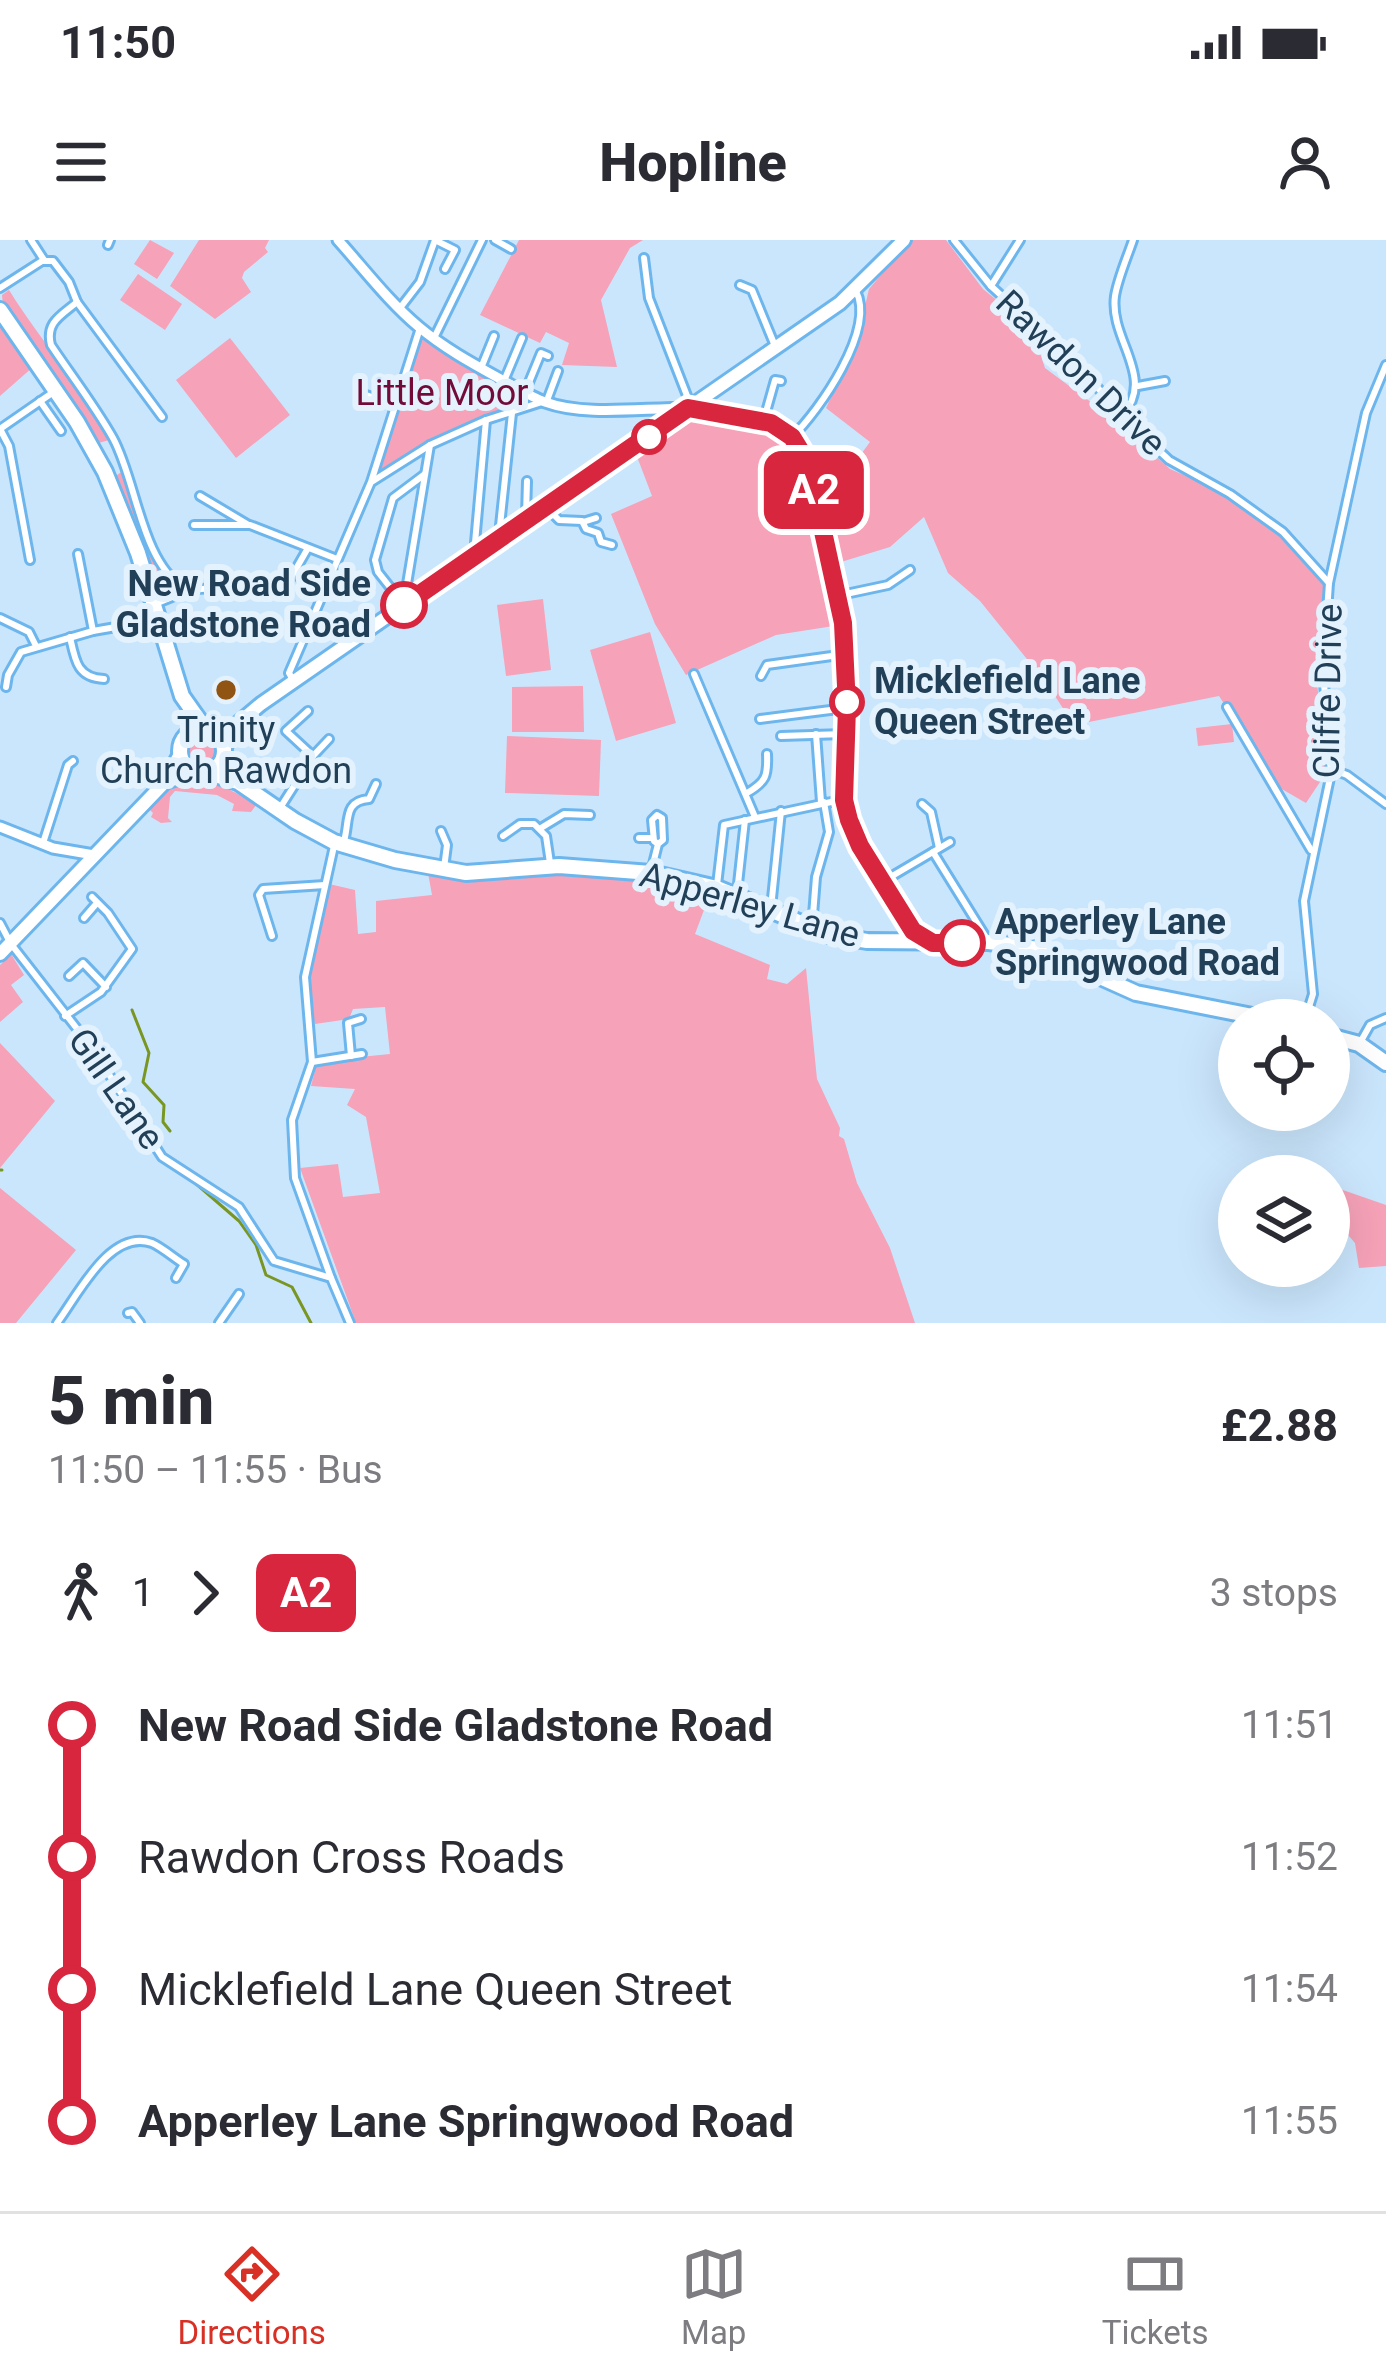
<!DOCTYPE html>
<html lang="en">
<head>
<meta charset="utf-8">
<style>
  :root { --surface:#fff; --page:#f2f2f3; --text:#2b2b33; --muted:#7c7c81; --line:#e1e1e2; --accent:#d93025 }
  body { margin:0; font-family:Roboto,sans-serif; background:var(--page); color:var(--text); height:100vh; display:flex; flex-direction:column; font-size:45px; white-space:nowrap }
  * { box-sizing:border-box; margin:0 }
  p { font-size:39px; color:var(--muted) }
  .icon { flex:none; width:66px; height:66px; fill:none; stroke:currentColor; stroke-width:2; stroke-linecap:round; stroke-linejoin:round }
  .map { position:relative; height:1083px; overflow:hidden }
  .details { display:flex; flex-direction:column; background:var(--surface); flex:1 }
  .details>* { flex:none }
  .badge { padding:0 24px; border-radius:18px; font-size:42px; line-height:78px }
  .fabs { position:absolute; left:1218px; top:759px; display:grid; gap:24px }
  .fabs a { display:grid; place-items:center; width:132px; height:132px; border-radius:50%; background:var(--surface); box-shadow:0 12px 48px #0002; font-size:60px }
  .map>.badge { position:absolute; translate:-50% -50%; box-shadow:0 0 0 6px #fff }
  .legs { display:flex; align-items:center; gap:18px; height:132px; padding:0 48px; font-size:39px }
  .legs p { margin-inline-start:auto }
  .head { display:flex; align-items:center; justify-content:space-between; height:204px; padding:0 48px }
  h1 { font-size:66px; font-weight:800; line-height:90px }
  ul { padding:0 48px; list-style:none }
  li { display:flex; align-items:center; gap:42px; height:132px; font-size:45px }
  li i { display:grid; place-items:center; width:18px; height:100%; margin:0 15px; background:currentColor }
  li i::after { content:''; width:30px; height:30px; margin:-15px; border:9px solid; border-radius:50%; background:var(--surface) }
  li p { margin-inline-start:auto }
  li:first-child i { background:linear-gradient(#0000 50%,currentColor 0) }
  li:last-child i { background:linear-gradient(currentColor 50%,#0000 0) }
  .status { display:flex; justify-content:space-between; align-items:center; height:84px; padding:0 60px; background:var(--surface); direction:ltr }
  .status svg { height:33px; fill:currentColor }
  header { display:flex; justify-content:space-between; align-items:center; height:156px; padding:0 48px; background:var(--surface); font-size:54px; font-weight:800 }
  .menu { display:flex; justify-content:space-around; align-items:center; height:168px; border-top:3px solid var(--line); background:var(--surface); font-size:33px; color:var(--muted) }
  .menu a { display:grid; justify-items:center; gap:6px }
  .menu .selected { color:var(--accent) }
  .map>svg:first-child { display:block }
  .green { fill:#f6a2b8 }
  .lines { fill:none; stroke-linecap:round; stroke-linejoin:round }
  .stream { stroke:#799622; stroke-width:3 }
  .street-casing { stroke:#6db6ed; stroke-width:12 }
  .secondary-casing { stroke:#6db6ed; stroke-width:15 }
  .primary-casing { stroke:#6db6ed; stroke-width:18 }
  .highway-casing { stroke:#6db6ed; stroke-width:20 }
  .street { stroke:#fff; stroke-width:6 }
  .secondary { stroke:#fff; stroke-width:9 }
  .primary { stroke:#fff; stroke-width:12 }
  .highway { stroke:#fff; stroke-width:14 }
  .line-1-casing { stroke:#fff; stroke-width:27 }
  .line-1 { stroke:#d7263d; stroke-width:18 }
  .stop-1-dot { fill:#fff; stroke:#d7263d; stroke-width:6 }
  .poi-dot { fill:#905512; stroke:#e3f2fd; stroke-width:4.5 }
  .labels { text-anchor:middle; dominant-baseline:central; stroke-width:12; stroke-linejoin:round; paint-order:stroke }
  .street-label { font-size:36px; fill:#213f56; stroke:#e3f2fd }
  .park-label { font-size:36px; fill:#720b37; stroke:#e3f2fd }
  .stop-label { font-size:36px; font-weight:bold; fill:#213f56; stroke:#e3f2fd; text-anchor:start }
  .poi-label { font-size:36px; fill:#213f56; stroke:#e3f2fd }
</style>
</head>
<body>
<div class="status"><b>11:50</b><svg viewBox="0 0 49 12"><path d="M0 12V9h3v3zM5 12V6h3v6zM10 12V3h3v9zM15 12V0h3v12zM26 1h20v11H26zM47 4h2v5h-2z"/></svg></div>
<header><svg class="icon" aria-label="menu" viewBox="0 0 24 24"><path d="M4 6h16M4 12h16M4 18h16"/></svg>Hopline<svg class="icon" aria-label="person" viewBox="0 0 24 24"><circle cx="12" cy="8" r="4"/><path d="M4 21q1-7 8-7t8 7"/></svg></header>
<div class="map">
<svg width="1386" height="1083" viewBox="0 0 1386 1083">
  <rect width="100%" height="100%" fill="#cae6fd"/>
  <!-- green -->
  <g class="green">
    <polygon points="150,0 174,13 157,39 134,24"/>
    <polygon points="199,0 269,0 265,8 268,12 244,32 242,38 251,52 215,79 170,46"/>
    <polygon points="519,0 643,0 630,8 601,60 617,127 562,125 569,103 546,92 540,103 480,75"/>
    <polygon points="911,0 946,0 983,49 1032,89 1045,128 1115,180 1170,229 1223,252 1281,295 1327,345 1316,432 1326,533 1306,563 1280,548 1219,456 1074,485 1047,444 980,361 948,333 924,277 890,307 841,322 824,264 870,202 826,168 856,104 869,49"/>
    <polygon points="138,34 182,64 165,90 120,60"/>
    <path d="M9,50C41,102 85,149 113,203C135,249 139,311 176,346L173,355L156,353L111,239L123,231L109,200L95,204L3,66L2,55Z"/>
    <polygon points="0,72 33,127 0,156"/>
    <path d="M420,88L542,162C480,182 426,207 371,242Z"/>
    <polygon points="230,98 290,175 236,218 176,140"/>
    <path d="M691,175C719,181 757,182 782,198C804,213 831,352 840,385L776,395L686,435L655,384L611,274L652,256L636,214Z"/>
    <polygon points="543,359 551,430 506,436 497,365"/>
    <polygon points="650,392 676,483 616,501 590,410"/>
    <polygon points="583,446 584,492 512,492 512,447"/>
    <polygon points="1232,484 1234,502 1198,506 1196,488"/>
    <circle cx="202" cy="511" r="17"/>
    <polygon points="507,496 601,500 599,556 505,553"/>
    <polygon points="193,537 231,544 230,550 257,564 251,572 232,571 234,564 217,555 175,551 170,557 168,578 172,582 161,583 151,577 153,573 148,568 172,548 171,545"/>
    <polygon points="548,631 657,639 710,654 695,694 770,725 767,739 787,744 806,728 817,839 840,888 839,896 844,899 857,943 890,1008 915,1083 356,1083 300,928 338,924 343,957 380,953 366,877 347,865 355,849 311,846 316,827 330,820 390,814 385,767 353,769 349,779 315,784 306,748 329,644 355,650 358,694 376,692 376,661 432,655 428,633 461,638"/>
    <polygon points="11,714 24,735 11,745 23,762 0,782 0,725"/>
    <polygon points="0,803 55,861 0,928"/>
    <polygon points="0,948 76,1010 16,1083 0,1083"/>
    <polygon points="1337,948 1386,965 1386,1026 1359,1028 1355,1003 1329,973 1329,950"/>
  </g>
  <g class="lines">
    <!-- stream -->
    <g class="stream">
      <polyline points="132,770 149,813 143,842 164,865 163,882 170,891"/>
      <polyline points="0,930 2,930"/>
      <polyline points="194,942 239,981 256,1005 266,1035 292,1047 311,1083"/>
    </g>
    <defs>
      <g id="street">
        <polyline points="31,0 44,20"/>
        <polyline points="435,0 455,10 445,29"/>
        <polyline points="495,0 511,9"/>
        <polyline points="954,0 991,46 1085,133 1122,176 1169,220 1230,254 1283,292 1329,343"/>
        <polyline points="108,5 110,0"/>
        <polyline points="644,18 649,58 691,166"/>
        <polyline points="740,45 752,50 775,106"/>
        <polyline points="991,46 1020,0"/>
        <polyline points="0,48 42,21 53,21 69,42 77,62 162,177"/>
        <path d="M77,62C62,75 45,82 51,105C71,135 95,166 113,198C137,242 141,321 184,348"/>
        <polyline points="400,68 420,42 435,0"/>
        <polyline points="434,98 482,0"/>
        <polyline points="481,128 494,96"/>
        <polyline points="504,141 522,98"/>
        <polyline points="1138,146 1165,141"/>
        <polyline points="525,152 541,113 548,116"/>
        <polyline points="366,155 395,165"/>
        <polyline points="40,161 61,191"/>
        <polyline points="546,163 558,131"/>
        <path d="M1122,176C1157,137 1109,100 1115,56C1118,38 1127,18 1133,0"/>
        <polyline points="764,179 775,140 781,141"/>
        <polyline points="0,189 9,206 30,320"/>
        <polyline points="0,189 55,151"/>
        <path d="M792,197C819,171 876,90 856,51"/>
        <polyline points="373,241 430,205 486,180 542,162"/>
        <polyline points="200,256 247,284"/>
        <polyline points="548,269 559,280 582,281 586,289 598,293 601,302 612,305"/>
        <polyline points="526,276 527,241"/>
        <polyline points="583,282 596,278"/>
        <polyline points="194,285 250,285 337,319"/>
        <polyline points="499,295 512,173"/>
        <polyline points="78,314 93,391"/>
        <polyline points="474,314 486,180"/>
        <polyline points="841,355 888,345 910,330"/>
        <polyline points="410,360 406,350 430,205"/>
        <path d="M155,364L177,355L184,348C205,352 224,344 245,346C262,348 268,353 285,348L308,308"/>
        <polyline points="404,365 378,332 375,320 393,258 425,234"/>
        <polyline points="0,378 29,392 36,406"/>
        <path d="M70,397C75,420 77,438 104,439"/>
        <polyline points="694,434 755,577"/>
        <polyline points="761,436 767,425 846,414"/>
        <polyline points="293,440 289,433 371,242 420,88"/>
        <polyline points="6,447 8,435 21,412 93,391 156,380"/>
        <polyline points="1227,467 1311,610"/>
        <polyline points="760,479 846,468"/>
        <polyline points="816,494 821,562"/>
        <polyline points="781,496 844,494"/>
        <polyline points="313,516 329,499"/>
        <polyline points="1331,529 1347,535 1386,564"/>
        <path d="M747,553C766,542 768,536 767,514"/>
        <polyline points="922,564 931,572 939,608"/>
        <polyline points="280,568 313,516 286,491 308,471"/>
        <polyline points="541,588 564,574 590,575"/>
        <polyline points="441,591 447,605 444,628"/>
        <polyline points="503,596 520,584 534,584 546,596 550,623"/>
        <polyline points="639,598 653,598"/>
        <path d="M344,601C350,581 343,561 369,559L376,544"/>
        <polyline points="43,603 68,525 73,521"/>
        <polyline points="933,612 987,699"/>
        <polyline points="651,632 658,604 663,600 662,578 657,575 652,580 654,601 658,604"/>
        <polyline points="882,642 950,602"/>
        <polyline points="717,645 724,585 845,559"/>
        <polyline points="737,653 745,580"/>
        <polyline points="771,668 781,571"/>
        <polyline points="84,678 97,663"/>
        <polyline points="0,683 11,704 92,808 162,917 239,967 274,1021 331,1038 350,1083"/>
        <polyline points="812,688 816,637 829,592 824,562"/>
        <polyline points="272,696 259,655 263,649 325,645"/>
        <polyline points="69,736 83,723 106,747"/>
        <polyline points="65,776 101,752 132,709 108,673 92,657"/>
        <polyline points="1305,780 1313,754 1304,661 1331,533 1323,430 1329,343 1366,173 1386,125"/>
        <polyline points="1361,801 1370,785 1386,778"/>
        <polyline points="351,816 348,783 361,779"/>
        <polyline points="312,822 362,814"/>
        <polyline points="331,1038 295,938 292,880 312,822 305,737 334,606"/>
        <polyline points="128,1073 132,1072 140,1083"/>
        <path d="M57,1083C78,1055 110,988 152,1003C163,1008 174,1018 184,1024L176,1038"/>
        <polyline points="219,1083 239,1054"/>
      </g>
      <g id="secondary">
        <path d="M338,0C364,29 389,62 419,87C445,109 475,125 504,141C517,148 531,157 545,162C625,191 755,129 808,223C823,286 843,349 846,415C848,466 835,534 849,582C863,625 898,663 919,703"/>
        <polyline points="0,587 53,608 94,615"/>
      </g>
      <g id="primary">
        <polyline points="224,509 236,485 261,464 840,63 904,0"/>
        <polyline points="165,542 198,532"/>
        <polyline points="0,714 165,542 181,512"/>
      </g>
      <g id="highway">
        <polyline points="0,70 77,182 105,232 138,313 182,456 206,490"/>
        <circle cx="202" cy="511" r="22"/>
        <polyline points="206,532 238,542 295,581 334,602 395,620 466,633 559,626 651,633 717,648 830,695 867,701 989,702 1038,709 1136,753 1272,780"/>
        <polyline points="1329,796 1359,804 1386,823"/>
      </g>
    </defs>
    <!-- street casing -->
    <use href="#street" class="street-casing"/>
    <!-- secondary casing -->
    <use href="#secondary" class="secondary-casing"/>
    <!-- primary casing -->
    <use href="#primary" class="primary-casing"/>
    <!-- highway casing -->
    <use href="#highway" class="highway-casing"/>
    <!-- street -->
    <use href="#street" class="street"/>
    <!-- secondary -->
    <use href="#secondary" class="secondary"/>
    <!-- primary -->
    <use href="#primary" class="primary"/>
    <!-- highway -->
    <use href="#highway" class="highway"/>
  </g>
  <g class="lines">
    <defs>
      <polyline id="line-1" points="404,365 688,168 771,183 792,197 808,223 843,383 847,467 844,560 849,580 860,606 913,691 933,703 962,703"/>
    </defs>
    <!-- line-1 casing -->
    <use href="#line-1" class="line-1-casing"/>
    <!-- line-1 -->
    <use href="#line-1" class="line-1"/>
  </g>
  <!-- markers -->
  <g class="stop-1-dot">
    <circle cx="649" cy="197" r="15"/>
    <circle cx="404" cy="365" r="21"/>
    <circle cx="847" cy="462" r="15"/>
    <circle cx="962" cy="703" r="21"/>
  </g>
  <circle class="poi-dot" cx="226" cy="450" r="12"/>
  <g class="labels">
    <!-- street labels -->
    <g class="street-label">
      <text transform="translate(1081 133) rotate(44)">Rawdon Drive</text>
      <text transform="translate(1328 451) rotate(-89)">Cliffe Drive</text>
      <text transform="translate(750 665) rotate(16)">Apperley Lane</text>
      <text transform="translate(116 849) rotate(55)">Gill Lane</text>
    </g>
    <!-- park labels -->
    <g class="park-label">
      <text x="442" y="153">Little Moor</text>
    </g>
    <!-- stop labels -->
    <g class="stop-label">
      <text x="371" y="344" text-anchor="end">New Road Side<tspan x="371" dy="41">Gladstone Road</tspan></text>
      <text x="874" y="441">Micklefield Lane<tspan x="874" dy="41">Queen Street</tspan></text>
      <text x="995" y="682">Apperley Lane<tspan x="995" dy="41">Springwood Road</tspan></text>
    </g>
    <!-- poi labels -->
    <g class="poi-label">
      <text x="226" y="490">Trinity<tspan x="226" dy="41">Church Rawdon</tspan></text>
    </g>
  </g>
</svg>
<div class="fabs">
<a><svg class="icon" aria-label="locate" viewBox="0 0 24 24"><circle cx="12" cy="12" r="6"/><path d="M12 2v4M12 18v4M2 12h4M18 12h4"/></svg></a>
<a><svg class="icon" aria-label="layers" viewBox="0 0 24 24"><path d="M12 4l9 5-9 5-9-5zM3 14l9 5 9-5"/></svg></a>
</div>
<b class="badge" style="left:814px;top:250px;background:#d7263d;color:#fff">A2</b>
</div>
<section class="details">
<div class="head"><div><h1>5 min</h1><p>11:50 – 11:55 · Bus</p></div><b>£2.88</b></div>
<div class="legs"><svg class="icon" aria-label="walk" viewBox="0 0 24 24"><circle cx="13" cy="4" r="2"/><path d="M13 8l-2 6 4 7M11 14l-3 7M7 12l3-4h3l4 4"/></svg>1<svg class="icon" aria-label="forward" viewBox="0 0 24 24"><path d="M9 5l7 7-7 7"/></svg><b class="badge" style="background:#d7263d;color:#fff">A2</b><p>3 stops</p></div>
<ul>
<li><i style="color:#d7263d"></i><b>New Road Side Gladstone Road</b><p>11:51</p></li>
<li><i style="color:#d7263d"></i><span>Rawdon Cross Roads</span><p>11:52</p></li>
<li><i style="color:#d7263d"></i><span>Micklefield Lane Queen Street</span><p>11:54</p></li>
<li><i style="color:#d7263d"></i><b>Apperley Lane Springwood Road</b><p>11:55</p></li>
</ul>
</section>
<nav class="menu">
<a class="selected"><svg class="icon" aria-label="directions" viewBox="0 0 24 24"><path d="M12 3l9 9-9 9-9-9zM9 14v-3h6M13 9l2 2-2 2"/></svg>Directions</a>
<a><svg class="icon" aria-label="map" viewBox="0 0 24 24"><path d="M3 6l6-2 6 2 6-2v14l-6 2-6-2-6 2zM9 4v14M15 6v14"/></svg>Map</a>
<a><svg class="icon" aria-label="tickets" viewBox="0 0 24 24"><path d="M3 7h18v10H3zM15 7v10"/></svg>Tickets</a>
</nav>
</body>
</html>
